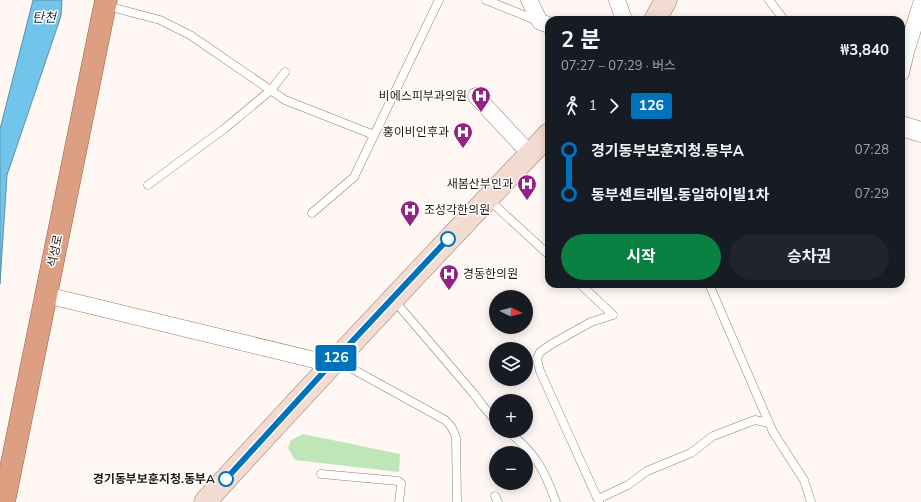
<!DOCTYPE html>
<html lang="ko">
<head>
<meta charset="utf-8">
<style>
  :root { --surface:#171b24; --page:#20242c; --text:#f1f3f6; --muted:#9ea1a6; --accent:#0b8043 }
  body { margin:0; font-family:"Nunito Sans","Noto Sans KR",sans-serif; background:var(--page); color:var(--text); height:100vh; display:flex; flex-direction:column; font-size:15px; white-space:nowrap }
  * { box-sizing:border-box; margin:0 }
  p { font-size:13px; color:var(--muted) }
  .icon { flex:none; width:22px; height:22px; fill:none; stroke:currentColor; stroke-width:2; stroke-linecap:round; stroke-linejoin:round }
  .map { position:relative; flex:1; overflow:hidden }
  .drawer { position:absolute; left:545px; top:16px; width:360px; height:272px; display:flex; flex-direction:column; background:var(--surface); border-radius:12px; box-shadow:0 2px 10px #0003 }
  .drawer>* { flex:none }
  .badge { padding:0 8px; border-radius:3px; font-size:14px; line-height:26px }
  .needle { width:26px; rotate:96deg }
  .fabs { position:absolute; left:489px; top:290px; display:grid; gap:8px }
  .fabs a { display:grid; place-items:center; width:44px; height:44px; border-radius:50%; background:var(--surface); box-shadow:0 2px 10px #0003; font-size:20px }
  .map>.badge { position:absolute; translate:-50% -50%; box-shadow:0 0 0 2px #fff }
  .legs { display:flex; align-items:center; gap:6px; height:44px; padding:0 16px; font-size:13px }
  .legs p { margin-inline-start:auto }
  .overview { display:flex; align-items:center; justify-content:space-between; height:68px; padding:0 16px }
  h1 { font-size:22px; font-weight:700; line-height:30px }
  .primary-button { display:flex; gap:8px; margin-top:auto; padding:8px 16px }
  .primary-button a { flex:1; height:46px; border-radius:24px; background:var(--accent); color:#fff; font-size:16px; font-weight:700; line-height:46px; text-align:center }
  .primary-button a+a { background:var(--page); color:var(--text) }
  ul { padding:0 16px; list-style:none }
  li { display:flex; align-items:center; gap:14px; height:44px; font-size:15px }
  li i { display:grid; place-items:center; width:6px; height:100%; margin:0 5px; background:currentColor }
  li i::after { content:''; width:10px; height:10px; margin:-5px; border:3px solid; border-radius:50%; background:var(--surface) }
  li p { margin-inline-start:auto }
  li:first-child i { background:linear-gradient(#0000 50%,currentColor 0) }
  li:last-child i { background:linear-gradient(currentColor 50%,#0000 0) }
  .map>svg:first-child { display:block }
  .green { fill:#bfe6b9 }
  .water { fill:#71c5ea; stroke:#5a91a9 }
  .lines { fill:none; stroke-linecap:round; stroke-linejoin:round }
  .service-casing { stroke:#9b7b67; stroke-width:9 }
  .minor-casing { stroke:#9b7b67; stroke-width:17 }
  .tertiary-casing { stroke:#9b7b67; stroke-width:21 }
  .secondary-casing { stroke:#9b7b67; stroke-width:23 }
  .trunk-casing { stroke:#966046; stroke-width:23 }
  .service { stroke:#fff; stroke-width:8 }
  .minor { stroke:#fff; stroke-width:16 }
  .tertiary { stroke:#fff; stroke-width:20 }
  .secondary { stroke:#f2dbd0; stroke-width:22 }
  .trunk { stroke:#dc9f82; stroke-width:22 }
  .line-1-casing { stroke:#fff; stroke-width:9 }
  .line-1 { stroke:#0072bc; stroke-width:6 }
  .stop-1-dot { fill:#fff; stroke:#0072bc; stroke-width:2 }
  .labels { text-anchor:middle; dominant-baseline:central; stroke-width:3; stroke-linejoin:round; paint-order:stroke }
  .poi-label { font-size:12px; fill:#241710; stroke:#fff; text-anchor:end }
  .street-label { font-size:12px; fill:#241710; stroke:#fff }
  .stop-label { font-size:12px; font-weight:bold; fill:#241710; stroke:#fff; text-anchor:end }
  .water-label { font-size:13px; font-style:italic; fill:#093141; stroke:#fff }
</style>
</head>
<body>
<div class="map">
<svg width="921" height="502" viewBox="0 0 921 502">
  <rect width="100%" height="100%" fill="#fef7f3"/>
  <!-- green -->
  <polygon class="green" points="303,434 400,454 399,472 295,460 288,448 291,440"/>
  <!-- water -->
  <polygon class="water" points="33,0 62,0 61,16 7,175 0,284 0,129"/>
  <g class="lines">
    <defs>
      <g id="service">
        <polyline points="486,0 538,21"/>
        <polyline points="769,0 784,20"/>
        <polyline points="107,6 160,20 190,35 285,100 374,135"/>
        <polyline points="148,185 224,129 271,90 285,72"/>
        <polyline points="489,200 549,255"/>
        <polyline points="312,213 354,177 439,0"/>
        <polyline points="580,284 613,315 591,322 550,345 540,352 537,359 540,371 599,502"/>
        <polyline points="709,284 773,432 804,480 811,502"/>
        <polyline points="393,299 474,394 483,406 496,421"/>
        <path d="M338,361L445,420C451,425 454,430 456,438L457,502"/>
        <path d="M508,431C535,453 544,469 556,502"/>
        <polyline points="321,474 398,481 401,483 401,485 399,502"/>
        <polyline points="495,496 498,502"/>
        <polyline points="598,499 628,485 647,471 691,453 713,436 755,420 769,423"/>
      </g>
      <g id="minor">
        <polyline points="529,0 540,22 549,25"/>
        <polyline points="617,0 624,20"/>
        <polyline points="901,73 906,52 921,4"/>
        <polyline points="476,96 530,154"/>
        <polyline points="46,295 331,364"/>
      </g>
      <polyline id="tertiary" points="901,126 921,132"/>
      <g id="secondary">
        <polyline points="655,20 666,0"/>
        <path d="M205,502C318,378 433,256 549,134"/>
      </g>
      <polyline id="trunk" points="4,502 106,0"/>
    </defs>
    <!-- service casing -->
    <use href="#service" class="service-casing"/>
    <!-- minor casing -->
    <use href="#minor" class="minor-casing"/>
    <!-- tertiary casing -->
    <use href="#tertiary" class="tertiary-casing"/>
    <!-- secondary casing -->
    <use href="#secondary" class="secondary-casing"/>
    <!-- trunk casing -->
    <use href="#trunk" class="trunk-casing"/>
    <!-- service -->
    <use href="#service" class="service"/>
    <!-- minor -->
    <use href="#minor" class="minor"/>
    <!-- tertiary -->
    <use href="#tertiary" class="tertiary"/>
    <!-- secondary -->
    <use href="#secondary" class="secondary"/>
    <!-- trunk -->
    <use href="#trunk" class="trunk"/>
  </g>
  <g class="lines">
    <defs>
      <polyline id="line-1" points="226,479 331,364 448,239"/>
    </defs>
    <!-- line-1 casing -->
    <use href="#line-1" class="line-1-casing"/>
    <!-- line-1 -->
    <use href="#line-1" class="line-1"/>
  </g>
  <!-- icons -->
  <defs>
    <symbol id="hospital-pin" viewBox="-11 -11 22 30"><path d="M0 17L-7.5 6A9.5 9.5 0 1 1 7.5 6Z" fill="#912385" stroke="#fff"/><path d="M-5-5h3v3.5h4V-5h3V5h-3V1.5h-4V5h-3Z" fill="#fff"/></symbol>
  </defs>
  <g fill-rule="evenodd">
    <use href="#hospital-pin" x="470" y="85" width="22" height="30"/>
    <use href="#hospital-pin" x="452" y="121" width="22" height="30"/>
    <use href="#hospital-pin" x="516" y="173" width="22" height="30"/>
    <use href="#hospital-pin" x="399" y="199" width="22" height="30"/>
    <use href="#hospital-pin" x="438" y="263" width="22" height="30"/>
  </g>
  <!-- markers -->
  <g class="stop-1-dot">
    <circle cx="448" cy="239" r="7"/>
    <circle cx="226" cy="479" r="7"/>
  </g>
  <g class="labels">
    <!-- poi labels -->
    <g class="poi-label">
      <text x="467" y="96">비에스피부과의원</text>
      <text x="449" y="132">홍이비인후과</text>
      <text x="513" y="184">새봄산부인과</text>
      <text x="424" y="210" text-anchor="start">조성각한의원</text>
      <text x="463" y="274" text-anchor="start">경동한의원</text>
    </g>
    <!-- street labels -->
    <g class="street-label">
      <text transform="translate(55 251) rotate(-78)">석성로</text>
    </g>
    <!-- stop labels -->
    <g class="stop-label">
      <text x="215" y="479">경기동부보훈지청.동부A</text>
    </g>
    <!-- water labels -->
    <g class="water-label">
      <text x="44" y="18">탄천</text>
    </g>
  </g>
</svg>
<div class="fabs">
<a><svg class="needle" viewBox="-14 -14 28 28"><path d="M0-13l5 13h-10z" fill="#e53935"/><path d="M0 13l5-13h-10z" fill="#9ea1a6"/></svg></a>
<a><svg class="icon" aria-label="layers" viewBox="0 0 24 24"><path d="M12 4l9 5-9 5-9-5zM3 14l9 5 9-5"/></svg></a>
<a>+</a>
<a>−</a>
</div>
<b class="badge" style="left:336px;top:358px;background:#0072bc;color:#fff">126</b>
<section class="drawer">
<div class="overview"><div><h1>2 분</h1><p>07:27 – 07:29 · 버스</p></div><b>₩3,840</b></div>
<div class="legs"><svg class="icon" aria-label="walk" viewBox="0 0 24 24"><circle cx="13" cy="4" r="2"/><path d="M13 8l-2 6 4 7M11 14l-3 7M7 12l3-4h3l4 4"/></svg>1<svg class="icon" aria-label="forward" viewBox="0 0 24 24"><path d="M9 5l7 7-7 7"/></svg><b class="badge" style="background:#0072bc;color:#fff">126</b></div>
<ul>
<li><i style="color:#0072bc"></i><b>경기동부보훈지청.동부A</b><p>07:28</p></li>
<li><i style="color:#0072bc"></i><b>동부센트레빌.동일하이빌1차</b><p>07:29</p></li>
</ul>
<div class="primary-button"><a>시작</a><a>승차권</a></div>
</section>
</div>
</body>
</html>
